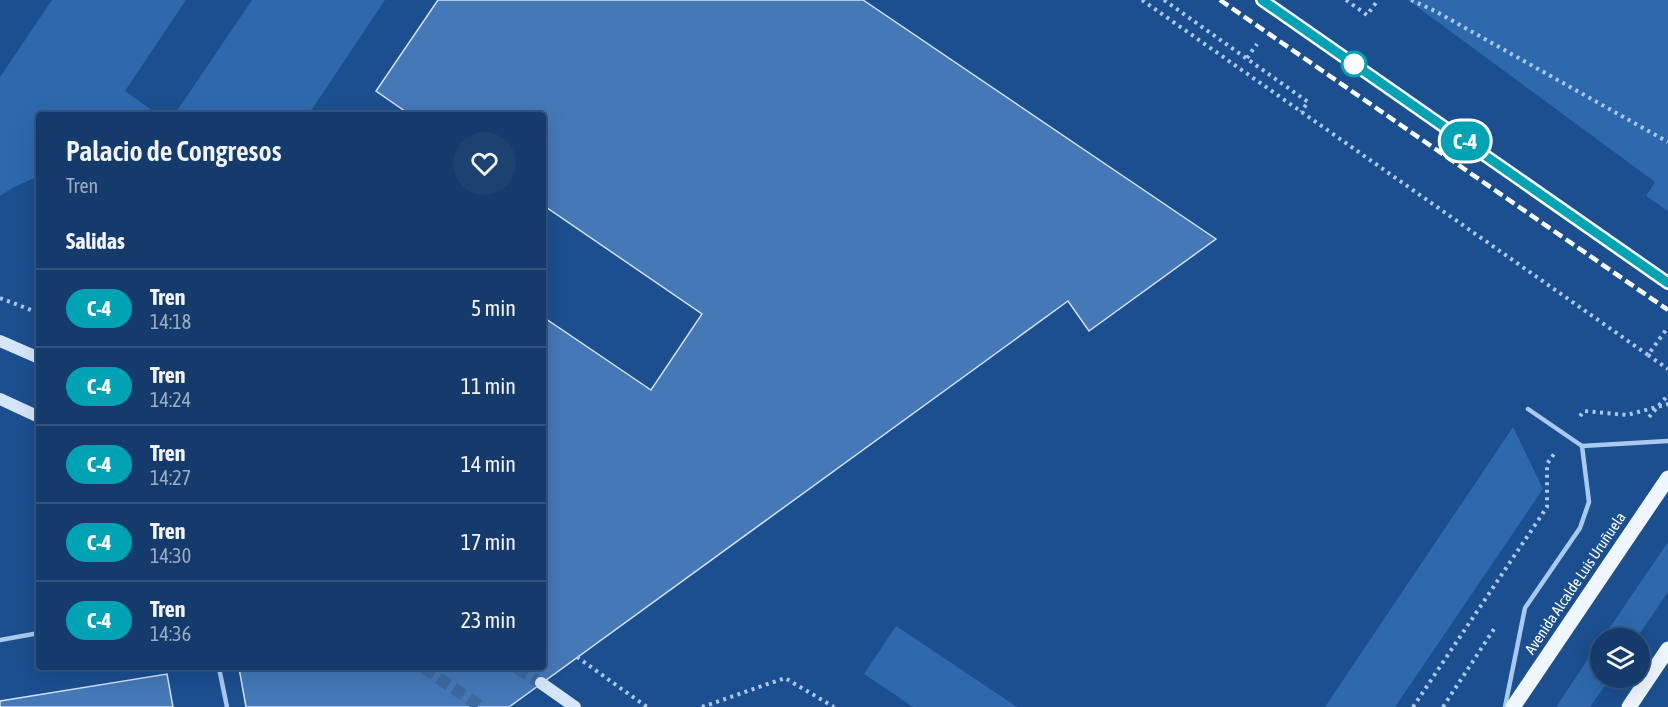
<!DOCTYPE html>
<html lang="es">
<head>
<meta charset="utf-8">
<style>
  :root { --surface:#143b6b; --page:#1d4271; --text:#f1f3f6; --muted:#9dadc1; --line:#33557e }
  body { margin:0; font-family:"Asap Condensed",sans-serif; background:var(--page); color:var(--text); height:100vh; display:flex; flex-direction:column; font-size:22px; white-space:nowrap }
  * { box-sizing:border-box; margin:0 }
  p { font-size:20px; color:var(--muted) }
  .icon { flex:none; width:33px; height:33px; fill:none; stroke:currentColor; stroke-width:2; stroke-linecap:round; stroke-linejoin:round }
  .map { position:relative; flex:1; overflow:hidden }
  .details { position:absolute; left:36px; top:112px; width:510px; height:558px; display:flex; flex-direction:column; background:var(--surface); border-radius:6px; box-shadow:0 6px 24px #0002,0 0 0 2px var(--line) }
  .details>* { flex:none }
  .badge { padding:0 12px; border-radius:20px; font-size:21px; line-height:39px }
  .fabs { position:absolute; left:1590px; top:628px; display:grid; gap:12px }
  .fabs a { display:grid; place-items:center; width:60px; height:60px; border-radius:50%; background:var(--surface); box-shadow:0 6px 24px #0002,0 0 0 2px var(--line); font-size:30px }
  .map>.badge { position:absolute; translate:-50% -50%; box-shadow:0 0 0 3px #fff }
  h2 { padding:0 30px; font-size:22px; line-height:54px }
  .round { display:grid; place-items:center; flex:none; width:63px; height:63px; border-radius:32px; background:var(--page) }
  .headline { display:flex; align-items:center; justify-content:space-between; height:102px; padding:0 30px }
  h1 { font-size:28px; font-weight:600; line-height:45px }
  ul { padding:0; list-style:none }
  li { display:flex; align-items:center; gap:18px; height:78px; padding:0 30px; border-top:2px solid var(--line) }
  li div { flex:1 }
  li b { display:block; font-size:22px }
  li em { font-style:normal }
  li .badge { min-width:66px; font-weight:700; text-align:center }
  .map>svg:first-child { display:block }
  .green { fill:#2e69ad }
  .building { fill:#4478b7; stroke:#cfe3fa; stroke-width:1.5 }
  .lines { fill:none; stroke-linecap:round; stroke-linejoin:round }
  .secondary-tunnel { stroke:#3d69a0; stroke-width:12; stroke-dasharray:12 6; stroke-linecap:butt }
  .path { stroke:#a9c9ee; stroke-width:4; stroke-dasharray:3 4.5; stroke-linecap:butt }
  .service { stroke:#a9c9ee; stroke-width:4.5 }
  .secondary { stroke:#d6e6fa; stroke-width:12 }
  .primary { stroke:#f0f6ff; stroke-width:15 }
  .rail { stroke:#fff; stroke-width:4.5; stroke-dasharray:10 4.5; stroke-linecap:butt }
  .line-casing { stroke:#fff; stroke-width:14 }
  .line { stroke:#00a3b4; stroke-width:9 }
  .stop-dot { fill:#fff; stroke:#00a3b4; stroke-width:3 }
  .labels { text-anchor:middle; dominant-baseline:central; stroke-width:4.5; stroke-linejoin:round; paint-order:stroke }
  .street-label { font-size:15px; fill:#fff; stroke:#1b4f8f }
</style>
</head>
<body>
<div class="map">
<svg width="1668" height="707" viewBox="0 0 1668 707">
  <rect width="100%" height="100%" fill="#1b4f8f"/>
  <!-- green -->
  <g class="green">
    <polygon points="52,0 186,0 125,91 159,115 39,116 39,176 14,187 0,196 0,77"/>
    <polygon points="252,0 385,0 308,115 174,115"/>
    <polygon points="1408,0 1668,0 1668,211 1646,196 1655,182"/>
    <polygon points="1513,427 1543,489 1395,707 1325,707"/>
    <polygon points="1668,542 1668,592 1636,639 1602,639"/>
    <polygon points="896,626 1017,707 913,707 864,674"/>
    <polygon points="1600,641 1600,678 1610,678 1590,707 1556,707"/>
  </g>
  <!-- building -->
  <g class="building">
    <polygon points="438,0 863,0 1216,239 1089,331 1068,301 509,707 246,707 239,668 543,668 543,317 651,390 702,314 543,205 543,116 412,116 376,91"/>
    <polygon points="167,674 173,707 0,707 0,701"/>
  </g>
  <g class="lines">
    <!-- secondary-tunnel -->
    <g class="secondary-tunnel">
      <polyline points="424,668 481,707"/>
      <polyline points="517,668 541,683"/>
    </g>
    <!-- path -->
    <g class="path">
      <polyline points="1142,0 1648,355 1668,327"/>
      <polyline points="1164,0 1308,102 1301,112"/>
      <polyline points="1346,0 1367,15 1378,0"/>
      <polyline points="1411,0 1435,11 1668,142"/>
      <polyline points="1247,58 1257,44"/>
      <polyline points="0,298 39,313"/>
      <polyline points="1648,355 1668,369"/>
      <polyline points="1580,416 1584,411 1627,415 1668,404"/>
      <polyline points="1649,417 1668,395"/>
      <polyline points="577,657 647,707"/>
      <polyline points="702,707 785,678 834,707"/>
      <polyline points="1413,707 1547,507 1547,464 1554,454"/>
      <polyline points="1443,707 1496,626"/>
    </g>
    <!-- service -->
    <g class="service">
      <polyline points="1528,409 1582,446 1668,441"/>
      <polyline points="0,640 39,633"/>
      <polyline points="219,668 227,707"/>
      <polyline points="1505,707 1525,608 1580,528 1589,502 1582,446"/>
    </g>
    <!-- secondary -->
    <g class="secondary">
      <polyline points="0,341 39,358"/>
      <polyline points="0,399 39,417"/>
      <polyline points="541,683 575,707"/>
    </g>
    <!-- primary -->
    <g class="primary">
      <polyline points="1513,707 1668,478"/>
      <polyline points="1629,707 1668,649"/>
    </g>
    <!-- rail -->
    <g class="rail">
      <polyline points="1220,0 1668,310"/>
      <polyline points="1262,0 1668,283"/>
    </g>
  </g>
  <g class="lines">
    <defs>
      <polyline id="line" points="1262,0 1668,283"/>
    </defs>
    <!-- line casing -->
    <use href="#line" class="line-casing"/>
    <!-- line -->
    <use href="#line" class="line"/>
  </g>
  <!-- markers -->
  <circle class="stop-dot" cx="1354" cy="64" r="12"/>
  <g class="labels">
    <!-- street labels -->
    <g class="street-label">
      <text transform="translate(1575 583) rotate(-56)">Avenida Alcalde Luis Uruñuela</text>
    </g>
  </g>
</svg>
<div class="fabs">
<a><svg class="icon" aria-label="layers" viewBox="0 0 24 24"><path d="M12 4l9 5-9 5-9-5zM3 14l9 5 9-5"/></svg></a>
</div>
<b class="badge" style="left:1465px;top:141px;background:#00a3b4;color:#fff">C-4</b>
<section class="details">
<div class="headline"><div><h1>Palacio de Congresos</h1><p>Tren</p></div><a class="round"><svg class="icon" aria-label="heart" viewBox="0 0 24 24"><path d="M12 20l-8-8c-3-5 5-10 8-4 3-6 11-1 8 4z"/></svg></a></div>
<h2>Salidas</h2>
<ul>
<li><span class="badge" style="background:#00a3b4;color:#fff">C-4</span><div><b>Tren</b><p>14:18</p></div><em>5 min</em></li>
<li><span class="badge" style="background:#00a3b4;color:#fff">C-4</span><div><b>Tren</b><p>14:24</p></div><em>11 min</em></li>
<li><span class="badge" style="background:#00a3b4;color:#fff">C-4</span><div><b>Tren</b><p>14:27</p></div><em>14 min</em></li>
<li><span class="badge" style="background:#00a3b4;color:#fff">C-4</span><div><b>Tren</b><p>14:30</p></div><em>17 min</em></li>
<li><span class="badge" style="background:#00a3b4;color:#fff">C-4</span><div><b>Tren</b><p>14:36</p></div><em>23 min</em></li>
</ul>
</section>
</div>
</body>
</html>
